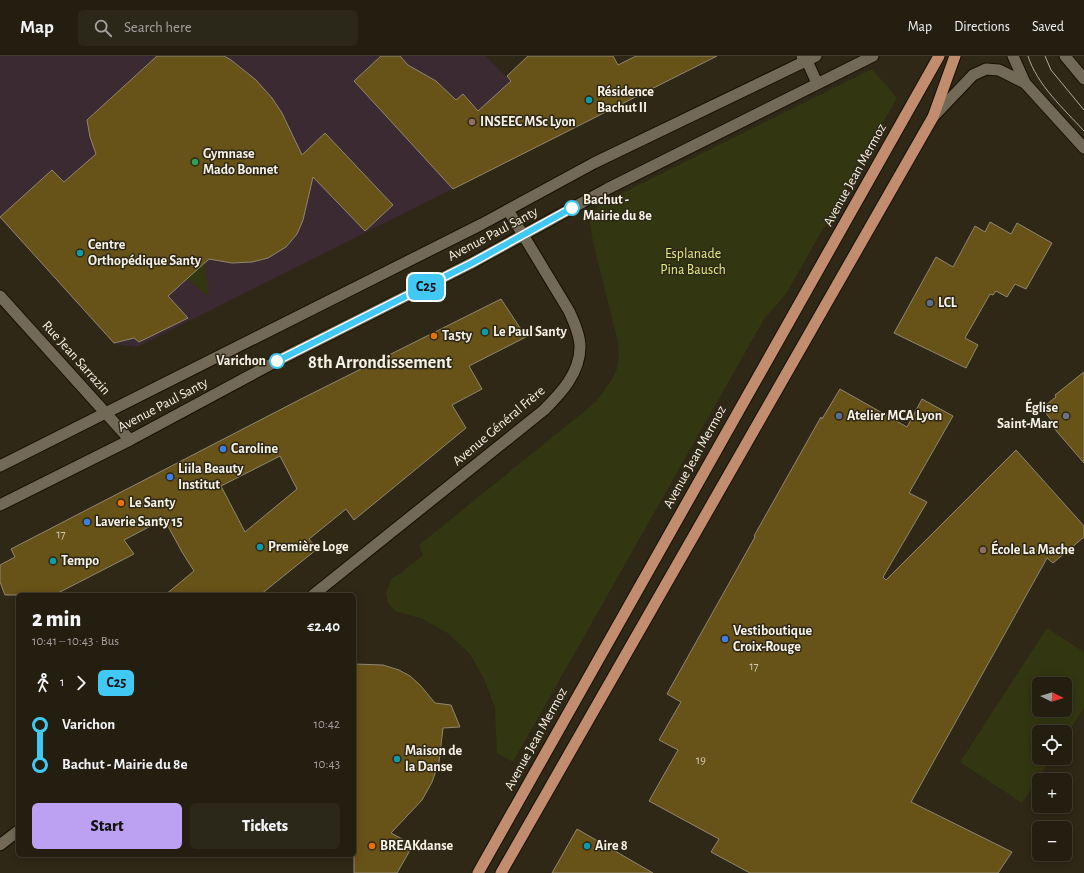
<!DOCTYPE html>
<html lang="en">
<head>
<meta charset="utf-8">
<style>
  :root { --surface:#231e10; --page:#2b2719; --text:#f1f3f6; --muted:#a3a29f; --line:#403c30; --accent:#bca0f2 }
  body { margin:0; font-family:"Alegreya Sans",sans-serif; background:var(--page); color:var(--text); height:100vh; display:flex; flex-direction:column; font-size:15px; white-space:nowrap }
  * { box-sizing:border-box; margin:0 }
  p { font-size:13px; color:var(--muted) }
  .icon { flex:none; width:22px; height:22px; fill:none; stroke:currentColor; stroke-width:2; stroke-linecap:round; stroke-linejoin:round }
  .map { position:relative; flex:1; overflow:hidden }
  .side { position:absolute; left:16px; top:537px; width:340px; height:264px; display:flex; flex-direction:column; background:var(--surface); border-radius:6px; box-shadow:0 2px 10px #0003,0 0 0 1px var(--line) }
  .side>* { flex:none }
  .badge { padding:0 8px; border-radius:6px; font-size:14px; line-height:26px }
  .needle { width:26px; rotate:95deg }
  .tools { position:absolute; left:1032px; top:621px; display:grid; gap:8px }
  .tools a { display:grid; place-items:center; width:40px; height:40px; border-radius:6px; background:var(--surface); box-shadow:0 2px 10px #0003,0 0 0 1px var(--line); font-size:20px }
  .map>.badge { position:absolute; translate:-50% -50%; box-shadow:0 0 0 2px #fff }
  .legs { display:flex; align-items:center; gap:6px; height:44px; padding:0 16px; font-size:13px }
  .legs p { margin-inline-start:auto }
  .headline { display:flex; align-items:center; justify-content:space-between; height:68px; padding:0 16px }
  h1 { font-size:22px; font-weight:800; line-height:30px }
  .primary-button { display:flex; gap:8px; margin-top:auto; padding:8px 16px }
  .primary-button a { flex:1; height:46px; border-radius:6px; background:var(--accent); color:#111; font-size:16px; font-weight:800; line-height:46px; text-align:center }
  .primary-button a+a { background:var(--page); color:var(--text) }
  ul { padding:0 16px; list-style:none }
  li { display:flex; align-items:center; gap:14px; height:40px; font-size:15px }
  li i { display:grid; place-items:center; width:6px; height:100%; margin:0 5px; background:currentColor }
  li i::after { content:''; width:10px; height:10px; margin:-5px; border:3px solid; border-radius:50%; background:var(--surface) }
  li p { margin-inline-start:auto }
  li:first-child i { background:linear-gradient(#0000 50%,currentColor 0) }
  li:last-child i { background:linear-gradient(currentColor 50%,#0000 0) }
  header { display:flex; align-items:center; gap:24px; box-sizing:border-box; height:56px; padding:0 20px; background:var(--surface); border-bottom:1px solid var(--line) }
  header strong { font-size:19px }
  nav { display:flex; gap:22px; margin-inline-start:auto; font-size:14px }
  .search { width:280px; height:36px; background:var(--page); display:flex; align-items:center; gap:10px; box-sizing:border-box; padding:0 14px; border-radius:6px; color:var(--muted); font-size:15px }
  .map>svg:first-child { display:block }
  .industrial { fill:#3c2a32 }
  .green { fill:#323611; fill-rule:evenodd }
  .building { fill:#675218; stroke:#8f8772; fill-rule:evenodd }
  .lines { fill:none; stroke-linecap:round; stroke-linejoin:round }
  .minor-casing { stroke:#171002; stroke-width:13 }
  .tertiary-casing { stroke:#171002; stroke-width:13 }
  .secondary-casing { stroke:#171002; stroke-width:13 }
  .primary-casing { stroke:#171002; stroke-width:13 }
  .minor { stroke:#726956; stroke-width:11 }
  .tertiary { stroke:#726956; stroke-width:11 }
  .secondary { stroke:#726956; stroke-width:11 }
  .primary { stroke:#c18d6e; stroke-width:11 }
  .tram { stroke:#afaa9c; stroke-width:1 }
  .line-1-casing { stroke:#fff; stroke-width:9 }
  .line-1 { stroke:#41c8f4; stroke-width:6 }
  .culture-dot { fill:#0f9aa8; stroke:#2f2816; stroke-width:1.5 }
  .education-dot { fill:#8d6e63; stroke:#2f2816; stroke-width:1.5 }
  .leisure-dot { fill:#2e9e5b; stroke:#2f2816; stroke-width:1.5 }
  .stop-1-dot { fill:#fff; stroke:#41c8f4; stroke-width:2 }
  .service-dot { fill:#5c6f8a; stroke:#2f2816; stroke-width:1.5 }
  .food-dot { fill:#e8710a; stroke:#2f2816; stroke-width:1.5 }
  .worship-dot { fill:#6b7280; stroke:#2f2816; stroke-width:1.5 }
  .shop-dot { fill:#3f7fe0; stroke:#2f2816; stroke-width:1.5 }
  .labels { text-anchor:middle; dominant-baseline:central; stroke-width:3; stroke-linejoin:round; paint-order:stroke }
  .number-label { font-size:12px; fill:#d4cbb4 }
  .poi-label { font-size:14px; font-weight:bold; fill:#f8f3e8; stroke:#2f2816; text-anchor:start }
  .street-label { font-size:14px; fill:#f8f3e8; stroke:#2f2816 }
  .stop-label { font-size:14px; font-weight:bold; fill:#f8f3e8; stroke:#2f2816; text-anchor:start }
  .park-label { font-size:14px; fill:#ddec85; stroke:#2f2816 }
  .district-label { font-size:18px; font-weight:bold; fill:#f8f3e8; stroke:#2f2816 }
</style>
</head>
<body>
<header>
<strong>Map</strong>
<div class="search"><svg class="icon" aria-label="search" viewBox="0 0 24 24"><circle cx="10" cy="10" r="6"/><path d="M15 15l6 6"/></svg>Search here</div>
<nav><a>Map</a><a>Directions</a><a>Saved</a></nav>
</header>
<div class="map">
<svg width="1084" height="817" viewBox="0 0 1084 817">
  <rect width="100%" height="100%" fill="#2f2816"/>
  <!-- industrial -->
  <polygon class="industrial" points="0,0 486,0 562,78 137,291 114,288 0,162"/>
  <!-- green -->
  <g class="green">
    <path d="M872,13L897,42L786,238L764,263L513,706L497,697L495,652L484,623L470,598L449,578L423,563L395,555L388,547L386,537L392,522L400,518L423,499L419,489L596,346C613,321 621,318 618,286L593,186L590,166L594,155L602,147Z"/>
    <polygon points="205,206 209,241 187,223"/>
    <path d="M1047,572L1084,596V652L1065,681V676H1039V702H1051L1022,747L960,706ZM1039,628H1065V654H1039Z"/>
  </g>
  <!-- building -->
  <g class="building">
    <polygon points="157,0 224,0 231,4 256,24 272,42 282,57 302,99 325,77 393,149 365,175 313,121 303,164 297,178 286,191 268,202 252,206 232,207 209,203 168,240 188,262 139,286 134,282 114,287 0,161 52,114 64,126 96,98 90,81 87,64"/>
    <polygon points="381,0 400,0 408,9 436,25 456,44 463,38 478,55 511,25 507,20 528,0 613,0 618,9 636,0 717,0 453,133 354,25"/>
    <polygon points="990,166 1011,178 1017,167 1052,187 1026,233 1015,228 1007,241 996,235 993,239 990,238 965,282 978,289 966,312 894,277 936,201 953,211 975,170 985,176"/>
    <path d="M501,243L526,281L469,310L482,333L452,349L466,372L354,464L346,453L309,483L317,493L260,539H165L194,515L182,496L164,463L124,484L134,498L54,539H5L0,526V509L15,501L11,493L301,343ZM280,400L297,433L245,476L221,430Z"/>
    <polygon points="1084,316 1084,407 1053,371 1055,369 1042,352 1056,341 1055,339"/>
    <polygon points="840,333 907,371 922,343 953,360 909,437 927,446 883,521 886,524 1016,394 1084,470 1084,481 1053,507 1047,502 911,746 1012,796 998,817 750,817 711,796 719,783 649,745 678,694 659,684 681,646 667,638 755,481 754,480 821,361 822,363"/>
    <polygon points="354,608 383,609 399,614 410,620 420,629 435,647 451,649 460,671 443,672 439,706 432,726 422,744 391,777 413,789 397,817 354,817"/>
    <polygon points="577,773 653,817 552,817"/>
  </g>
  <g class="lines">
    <defs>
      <g id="minor">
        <polyline points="802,0 807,5 817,27"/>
        <polyline points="0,240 130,384"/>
      </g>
      <g id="tertiary">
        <path d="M313,539L544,354C561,337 580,317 580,291C580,279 574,266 569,255L508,154"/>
        <polyline points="0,789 18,775"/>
      </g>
      <g id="secondary">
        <polyline points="1013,0 1025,27 1084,92"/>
        <polyline points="1065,0 1084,23"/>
        <polyline points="933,61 973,19 986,13 999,14 1025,27"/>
        <polyline points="0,410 482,168 594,107 816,0"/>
        <polyline points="0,449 130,384 277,305 472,207 607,133 873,0"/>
      </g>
      <g id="primary">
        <polyline points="478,817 939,0"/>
        <polyline points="501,817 933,61 955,0"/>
      </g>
    </defs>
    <!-- minor casing -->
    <use href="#minor" class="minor-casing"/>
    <!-- tertiary casing -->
    <use href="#tertiary" class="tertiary-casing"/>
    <!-- secondary casing -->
    <use href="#secondary" class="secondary-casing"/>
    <!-- primary casing -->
    <use href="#primary" class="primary-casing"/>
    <!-- minor -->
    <use href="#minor" class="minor"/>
    <!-- tertiary -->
    <use href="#tertiary" class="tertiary"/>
    <!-- secondary -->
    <use href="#secondary" class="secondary"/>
    <!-- primary -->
    <use href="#primary" class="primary"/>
    <!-- tram -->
    <g class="tram">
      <path d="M1028,0C1037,29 1064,53 1084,75"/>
      <polyline points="1045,0 1051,14 1084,54"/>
    </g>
  </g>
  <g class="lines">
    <defs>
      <polyline id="line-1" points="277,305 472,207 572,152"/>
    </defs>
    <!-- line-1 casing -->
    <use href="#line-1" class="line-1-casing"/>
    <!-- line-1 -->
    <use href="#line-1" class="line-1"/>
  </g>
  <!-- markers -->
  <g class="culture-dot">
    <circle cx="589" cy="44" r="4"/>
    <circle cx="80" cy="197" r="4"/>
    <circle cx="485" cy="276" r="4"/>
    <circle cx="260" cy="491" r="4"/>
    <circle cx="53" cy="505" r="4"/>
    <circle cx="397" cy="703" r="4"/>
    <circle cx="587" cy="790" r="4"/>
  </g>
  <g class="education-dot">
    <circle cx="472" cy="66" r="4"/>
    <circle cx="983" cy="494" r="4"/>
  </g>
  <circle class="leisure-dot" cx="195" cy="106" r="4"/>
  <g class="stop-1-dot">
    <circle cx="572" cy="152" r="7"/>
    <circle cx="277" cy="305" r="7"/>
  </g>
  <g class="service-dot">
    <circle cx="930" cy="247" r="4"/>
    <circle cx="839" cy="360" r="4"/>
  </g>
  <g class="food-dot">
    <circle cx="434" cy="280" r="4"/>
    <circle cx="121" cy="447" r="4"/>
    <circle cx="372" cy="790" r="4"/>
  </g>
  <circle class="worship-dot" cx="1066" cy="360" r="4"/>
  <g class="shop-dot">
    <circle cx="223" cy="393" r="4"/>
    <circle cx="170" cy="421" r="4"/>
    <circle cx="87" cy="466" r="4"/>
    <circle cx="725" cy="583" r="4"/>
  </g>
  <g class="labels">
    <!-- number labels -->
    <g class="number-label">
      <text x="61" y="478">17</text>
      <text x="754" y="610">17</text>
      <text x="701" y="704">19</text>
    </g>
    <!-- poi labels -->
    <g class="poi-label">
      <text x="597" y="36">Résidence<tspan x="597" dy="16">Bachut II</tspan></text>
      <text x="480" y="66">INSEEC MSc Lyon</text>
      <text x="203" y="98">Gymnase<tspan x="203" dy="16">Mado Bonnet</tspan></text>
      <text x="88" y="189">Centre<tspan x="88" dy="16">Orthopédique Santy</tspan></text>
      <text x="938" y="247">LCL</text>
      <text x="493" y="276">Le Paul Santy</text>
      <text x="442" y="280">Ta5ty</text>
      <text x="1058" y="352" text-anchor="end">Église<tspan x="1058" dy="16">Saint-Marc</tspan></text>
      <text x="847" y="360">Atelier MCA Lyon</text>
      <text x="231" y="393">Caroline</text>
      <text x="178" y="413">Liila Beauty<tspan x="178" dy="16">Institut</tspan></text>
      <text x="129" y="447">Le Santy</text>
      <text x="95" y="466">Laverie Santy 15</text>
      <text x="268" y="491">Première Loge</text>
      <text x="991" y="494">École La Mache</text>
      <text x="61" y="505">Tempo</text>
      <text x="733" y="575">Vestiboutique<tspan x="733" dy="16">Croix-Rouge</tspan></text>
      <text x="405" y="695">Maison de<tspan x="405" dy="16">la Danse</tspan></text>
      <text x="380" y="790">BREAKdanse</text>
      <text x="595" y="790">Aire 8</text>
    </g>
    <!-- street labels -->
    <g class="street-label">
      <text transform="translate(855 119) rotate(-61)">Avenue Jean Mermoz</text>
      <text transform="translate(493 178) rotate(-28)">Avenue Paul Santy</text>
      <text transform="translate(76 302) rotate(48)">Rue Jean Sarrazin</text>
      <text transform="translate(163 349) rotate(-28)">Avenue Paul Santy</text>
      <text transform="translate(499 370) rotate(-40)">Avenue Général Frère</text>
      <text transform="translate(695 401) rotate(-61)">Avenue Jean Mermoz</text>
      <text transform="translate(536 683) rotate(-61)">Avenue Jean Mermoz</text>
    </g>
    <!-- stop labels -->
    <g class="stop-label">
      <text x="583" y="144">Bachut -<tspan x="583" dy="16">Mairie du 8e</tspan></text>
      <text x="266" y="305" text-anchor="end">Varichon</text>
    </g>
    <!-- park labels -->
    <g class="park-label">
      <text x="693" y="198">Esplanade<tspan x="693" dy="16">Pina Bausch</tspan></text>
    </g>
    <!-- district labels -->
    <g class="district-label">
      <text x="380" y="307">8th Arrondissement</text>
    </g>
  </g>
</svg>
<div class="tools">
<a><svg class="needle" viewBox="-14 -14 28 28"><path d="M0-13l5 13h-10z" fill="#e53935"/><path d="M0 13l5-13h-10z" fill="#a3a29f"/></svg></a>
<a><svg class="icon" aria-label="locate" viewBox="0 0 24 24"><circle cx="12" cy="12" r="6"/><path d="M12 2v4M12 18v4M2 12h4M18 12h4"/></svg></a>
<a>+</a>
<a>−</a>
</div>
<b class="badge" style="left:426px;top:231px;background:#41c8f4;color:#111">C25</b>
<section class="side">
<div class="headline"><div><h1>2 min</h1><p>10:41 – 10:43 · Bus</p></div><b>€2.40</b></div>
<div class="legs"><svg class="icon" aria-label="walk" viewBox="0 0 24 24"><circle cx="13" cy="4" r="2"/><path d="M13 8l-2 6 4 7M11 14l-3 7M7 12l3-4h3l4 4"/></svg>1<svg class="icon" aria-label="forward" viewBox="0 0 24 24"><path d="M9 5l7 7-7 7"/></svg><b class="badge" style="background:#41c8f4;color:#111">C25</b></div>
<ul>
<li><i style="color:#41c8f4"></i><b>Varichon</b><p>10:42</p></li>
<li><i style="color:#41c8f4"></i><b>Bachut - Mairie du 8e</b><p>10:43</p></li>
</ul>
<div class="primary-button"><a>Start</a><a>Tickets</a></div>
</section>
</div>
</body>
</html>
